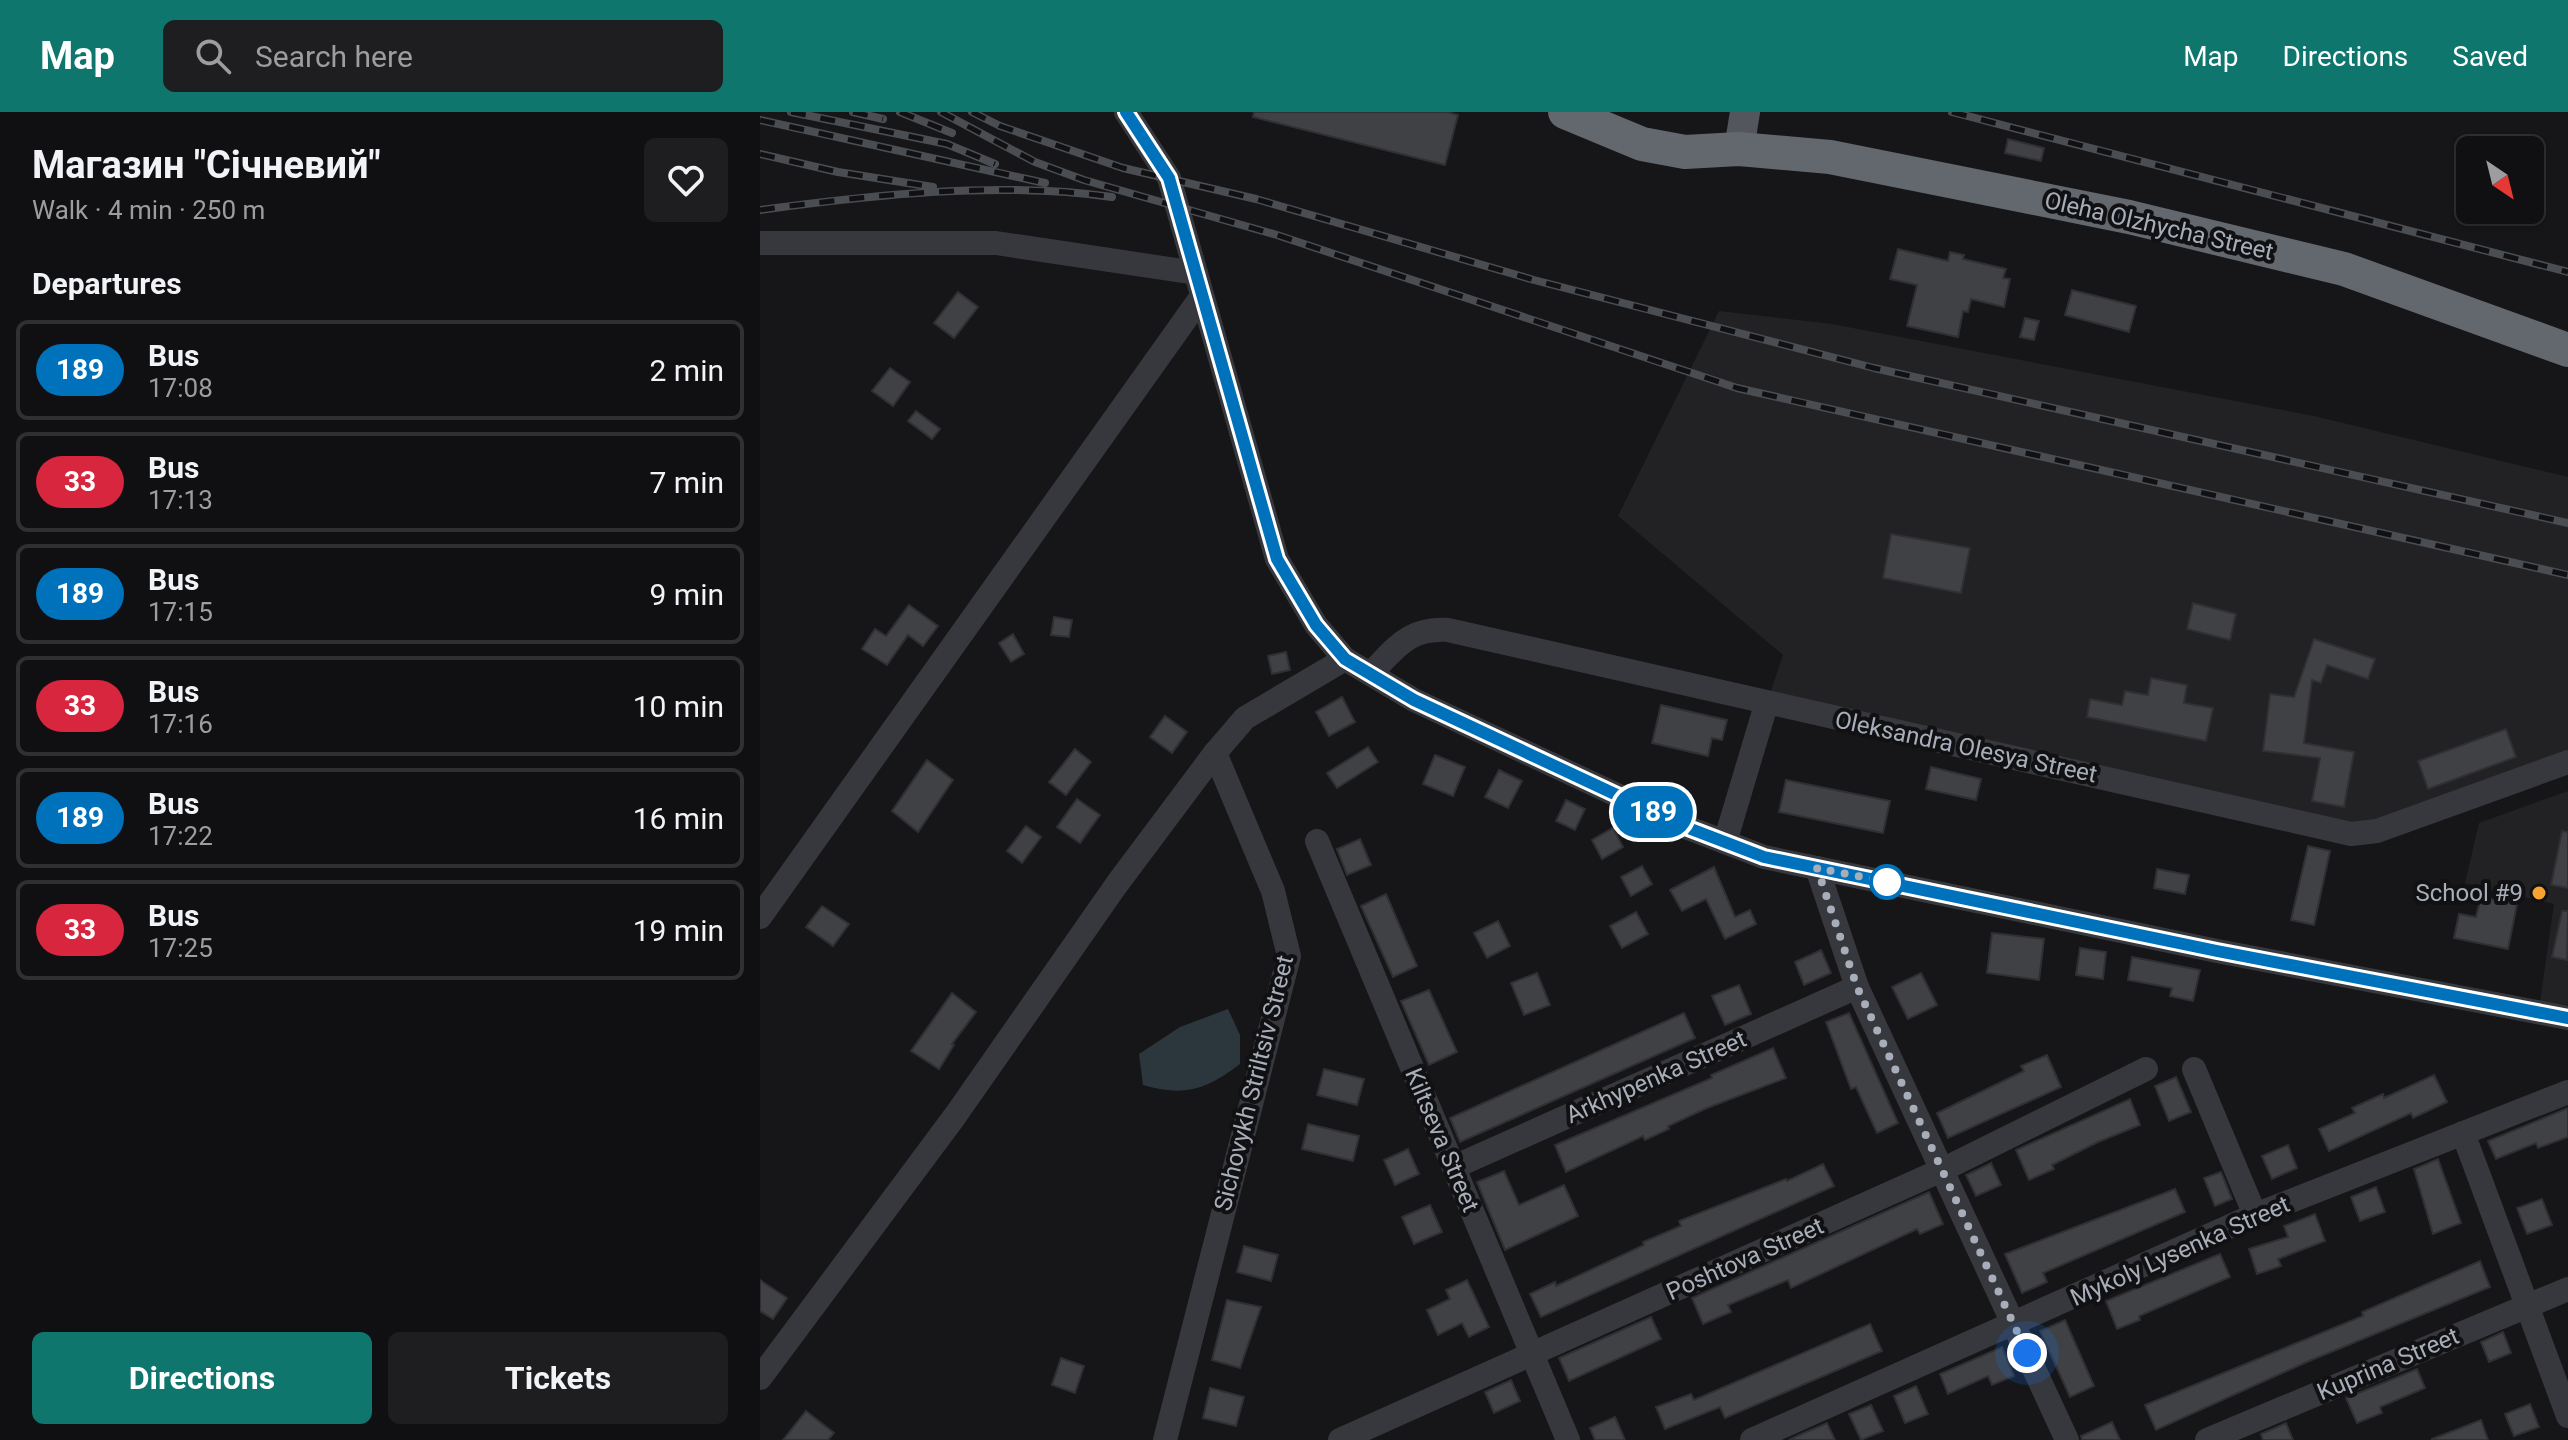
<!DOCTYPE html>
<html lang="en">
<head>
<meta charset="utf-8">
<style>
  :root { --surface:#101012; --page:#1e1e20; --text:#f1f3f6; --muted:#9c9d9f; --line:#303032; --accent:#0f766e }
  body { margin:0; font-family:Roboto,sans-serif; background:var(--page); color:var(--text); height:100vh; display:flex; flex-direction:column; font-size:30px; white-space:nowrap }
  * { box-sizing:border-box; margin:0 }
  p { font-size:26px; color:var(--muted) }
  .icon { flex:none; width:44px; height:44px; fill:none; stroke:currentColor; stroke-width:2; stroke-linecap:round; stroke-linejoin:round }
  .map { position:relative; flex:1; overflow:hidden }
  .details { display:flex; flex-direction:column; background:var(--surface); width:760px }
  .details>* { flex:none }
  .badge { padding:0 16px; border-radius:26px; font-size:28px; line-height:52px }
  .needle { width:52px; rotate:145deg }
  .controls { position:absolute; left:1696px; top:24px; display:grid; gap:16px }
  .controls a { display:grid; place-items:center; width:88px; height:88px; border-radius:12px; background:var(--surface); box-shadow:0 2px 6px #0004,0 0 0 2px var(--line); font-size:40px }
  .you { position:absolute; width:40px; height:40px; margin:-20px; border:6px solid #fff; border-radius:50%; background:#1a73e8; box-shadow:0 0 0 12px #1a73e833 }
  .map>.badge { position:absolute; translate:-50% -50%; box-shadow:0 0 0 4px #fff }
  h2 { padding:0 32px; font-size:30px; line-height:72px }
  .round { display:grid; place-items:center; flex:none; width:84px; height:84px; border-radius:12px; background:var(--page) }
  .headline { display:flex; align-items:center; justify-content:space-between; height:136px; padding:0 32px }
  h1 { font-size:38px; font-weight:700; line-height:60px }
  .primary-button { display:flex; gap:16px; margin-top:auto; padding:16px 32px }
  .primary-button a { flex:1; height:92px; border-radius:12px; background:var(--accent); color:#fff; font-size:32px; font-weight:700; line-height:92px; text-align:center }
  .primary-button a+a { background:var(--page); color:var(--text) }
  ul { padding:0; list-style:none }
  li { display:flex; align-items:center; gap:24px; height:100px; margin:0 16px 12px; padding:0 16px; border:4px solid var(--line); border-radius:12px }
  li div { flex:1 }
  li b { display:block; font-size:30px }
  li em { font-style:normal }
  li .badge { min-width:88px; font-weight:700; text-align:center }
  header { display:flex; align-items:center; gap:48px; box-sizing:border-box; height:112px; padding:0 40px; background:var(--accent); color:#fff }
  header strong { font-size:38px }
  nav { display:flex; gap:44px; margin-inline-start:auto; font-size:28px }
  .search { width:560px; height:72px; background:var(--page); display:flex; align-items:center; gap:20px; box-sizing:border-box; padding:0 28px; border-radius:12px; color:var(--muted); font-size:30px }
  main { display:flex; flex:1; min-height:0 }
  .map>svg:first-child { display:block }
  .built { fill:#222225 }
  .water { fill:#2c363d }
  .building { fill:#404145; stroke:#303034; stroke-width:2 }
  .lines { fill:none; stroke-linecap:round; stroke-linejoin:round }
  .minor { stroke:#37383d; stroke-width:24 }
  .major { stroke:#53565c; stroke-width:30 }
  .highway { stroke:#63676e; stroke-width:34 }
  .rail-casing { stroke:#4a4d52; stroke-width:8 }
  .rail { stroke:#111113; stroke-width:5; stroke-dasharray:15; stroke-linecap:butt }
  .line-casing { stroke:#fff; stroke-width:18 }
  .line { stroke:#0072bc; stroke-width:12 }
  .walk { stroke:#a8aeb9; stroke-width:8; stroke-dasharray:0 14.4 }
  .stop-dot { fill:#fff; stroke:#0072bc; stroke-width:4 }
  .poi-dot { fill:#f7a32f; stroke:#111113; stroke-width:3 }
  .labels { text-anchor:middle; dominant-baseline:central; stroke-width:8; stroke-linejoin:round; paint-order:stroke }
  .street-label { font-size:24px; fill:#a8aeb9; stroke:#111113 }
  .poi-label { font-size:24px; fill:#a8aeb9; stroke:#111113; text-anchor:end }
</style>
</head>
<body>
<header>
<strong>Map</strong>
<div class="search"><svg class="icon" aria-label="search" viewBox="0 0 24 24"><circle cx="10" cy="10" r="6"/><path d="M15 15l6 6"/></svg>Search here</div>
<nav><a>Map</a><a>Directions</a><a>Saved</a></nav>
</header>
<main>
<section class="details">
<div class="headline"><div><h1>Магазин &quot;Січневий&quot;</h1><p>Walk · 4 min · 250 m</p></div><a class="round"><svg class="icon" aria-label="heart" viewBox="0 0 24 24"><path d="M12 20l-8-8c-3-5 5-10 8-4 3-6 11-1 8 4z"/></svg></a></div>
<h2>Departures</h2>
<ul>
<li><span class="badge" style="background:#0072bc;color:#fff">189</span><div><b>Bus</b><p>17:08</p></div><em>2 min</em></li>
<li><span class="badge" style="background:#d7263d;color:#fff">33</span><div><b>Bus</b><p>17:13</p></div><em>7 min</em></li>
<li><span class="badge" style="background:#0072bc;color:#fff">189</span><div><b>Bus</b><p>17:15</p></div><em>9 min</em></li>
<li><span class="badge" style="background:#d7263d;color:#fff">33</span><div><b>Bus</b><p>17:16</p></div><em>10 min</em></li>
<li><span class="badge" style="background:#0072bc;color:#fff">189</span><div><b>Bus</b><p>17:22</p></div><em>16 min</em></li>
<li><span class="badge" style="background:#d7263d;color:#fff">33</span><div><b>Bus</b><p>17:25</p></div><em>19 min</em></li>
</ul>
<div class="primary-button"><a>Directions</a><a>Tickets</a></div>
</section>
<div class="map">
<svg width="1808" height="1328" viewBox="0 0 1808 1328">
  <rect width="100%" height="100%" fill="#161618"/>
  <!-- built -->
  <g class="built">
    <polygon points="959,199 1072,212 1554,304 1808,365 1808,650 1617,719 1006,593 1023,543 858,404"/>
    <polygon points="1808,679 1808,893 1780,890 1794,792 1705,771 1719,711"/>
  </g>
  <!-- water -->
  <path class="water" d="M468,897L480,923V952C446,978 424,985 383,973L379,942L420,915Z"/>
  <!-- building -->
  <g class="building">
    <polygon points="494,0 687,0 698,3 685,53 493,5"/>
    <polygon points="1248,27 1284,36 1281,49 1245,41"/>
    <polygon points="1138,137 1188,149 1190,140 1204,143 1203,147 1246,157 1243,166 1250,167 1244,195 1211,187 1208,200 1203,199 1198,225 1147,214 1157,173 1130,167"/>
    <polygon points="1312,178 1376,194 1369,220 1305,203"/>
    <polygon points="198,180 218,195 194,226 174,211"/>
    <polygon points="1265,206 1279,209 1274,228 1260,225"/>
    <polygon points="130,256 150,270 133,294 112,279"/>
    <polygon points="156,299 180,317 172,327 148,309"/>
    <polygon points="1131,422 1210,436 1201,481 1123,466"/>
    <polygon points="1433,491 1476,502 1470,528 1427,517"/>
    <polygon points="149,493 178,514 163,534 148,523 127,553 102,537 115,517 126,524"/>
    <polygon points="294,505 312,508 309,525 291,523"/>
    <polygon points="253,522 264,542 251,550 239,531"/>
    <polygon points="1554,527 1615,547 1608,567 1567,553 1561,571 1552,568 1544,631 1594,640 1584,695 1552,689 1560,646 1503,639 1510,582 1534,585"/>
    <polygon points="526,540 530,558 512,562 508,544"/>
    <polygon points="1391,566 1427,573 1424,591 1453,596 1446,629 1327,605 1330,587 1362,593 1365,579 1388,583"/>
    <polygon points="582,585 595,610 569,624 556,600"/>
    <polygon points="901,593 967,608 962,628 952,626 948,644 892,631"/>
    <polygon points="405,604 427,620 412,641 390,625"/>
    <polygon points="1746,617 1756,645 1668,677 1658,649"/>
    <polygon points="608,635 618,650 577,676 567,661"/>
    <polygon points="315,637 331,650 306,683 289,670"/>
    <polygon points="675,643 705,655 693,684 663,672"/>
    <polygon points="167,648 193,668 158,720 132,699"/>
    <polygon points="1171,655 1221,667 1216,688 1166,677"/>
    <polygon points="739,658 762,669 748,696 725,685"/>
    <polygon points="1026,668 1130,689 1123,721 1019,700"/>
    <polygon points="317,687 340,703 320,731 297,715"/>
    <polygon points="806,688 825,697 815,718 796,709"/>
    <polygon points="266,714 281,725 262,751 247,739"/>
    <polygon points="853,716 863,735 842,747 832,728"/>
    <polygon points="1802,719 1808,720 1808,776 1791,773"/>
    <polygon points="600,727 611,753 587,763 577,737"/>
    <polygon points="1548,734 1570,739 1554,813 1531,808"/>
    <polygon points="882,754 892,772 871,784 861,765"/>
    <polygon points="954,755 975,805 990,798 996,812 965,827 946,787 922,799 910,778"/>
    <polygon points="1397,757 1429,763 1425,782 1394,776"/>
    <polygon points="626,782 657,854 633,865 601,794"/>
    <polygon points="1721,785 1757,792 1748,837 1694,826 1699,802 1716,805"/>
    <polygon points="62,794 89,812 73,834 46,815"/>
    <polygon points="1802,799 1808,799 1807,848 1792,845"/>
    <polygon points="876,800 888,822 862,836 850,814"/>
    <polygon points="738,809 750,834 727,846 714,821"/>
    <polygon points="1232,821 1284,827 1279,868 1227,861"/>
    <polygon points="1320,836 1346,840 1343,867 1316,863"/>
    <polygon points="1061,838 1071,861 1044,873 1035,850"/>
    <polygon points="1372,845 1440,858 1433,889 1410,884 1412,876 1368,868"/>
    <polygon points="777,861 790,893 764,903 751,871"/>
    <polygon points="1161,861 1177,893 1148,907 1132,875"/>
    <polygon points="979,873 991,902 965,913 952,884"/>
    <polygon points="669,878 697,940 669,953 641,889"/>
    <polygon points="192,881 216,900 192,932 194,933 179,957 151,939"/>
    <polygon points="924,901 935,926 700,1030 690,1006"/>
    <polygon points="1089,901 1138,1011 1117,1021 1096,975 1091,977 1066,910"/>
    <polygon points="1013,936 1026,966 947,996 908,1014 909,1017 885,1028 883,1024 806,1060 795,1033 952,966 951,963"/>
    <polygon points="1287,943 1301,975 1188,1026 1177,1001 1264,959 1261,954"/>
    <polygon points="564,957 604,967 597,993 557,983"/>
    <polygon points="1674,963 1687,990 1653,1006 1651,1001 1569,1039 1559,1017 1595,1001 1592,996 1623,982 1624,986"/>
    <polygon points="1416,965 1431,1000 1409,1009 1395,974"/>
    <polygon points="1370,987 1380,1013 1338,1030 1292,1053 1294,1057 1269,1068 1256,1038"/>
    <polygon points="1808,996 1808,1025 1778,1036 1776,1031 1736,1047 1728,1029"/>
    <polygon points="548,1012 599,1024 593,1049 542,1037"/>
    <polygon points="1528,1033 1537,1056 1512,1067 1502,1044"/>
    <polygon points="648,1037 659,1062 635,1073 624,1048"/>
    <polygon points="1678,1047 1701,1111 1673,1122 1654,1057"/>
    <polygon points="1231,1051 1241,1073 1216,1084 1206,1063"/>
    <polygon points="1063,1052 1074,1074 781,1205 770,1182 795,1170 796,1174 884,1133 883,1130 921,1114 919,1109 1026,1067 1027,1069"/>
    <polygon points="744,1059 759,1093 804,1073 818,1104 745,1138 717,1070"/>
    <polygon points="1461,1060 1472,1087 1455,1094 1444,1066"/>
    <polygon points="1616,1075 1625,1100 1600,1109 1591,1085"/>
    <polygon points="1415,1077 1425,1100 1283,1161 1287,1170 1262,1181 1245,1142"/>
    <polygon points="1169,1080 1183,1112 1160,1122 1157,1117 1031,1176 1028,1168 968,1193 971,1200 943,1212 932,1186"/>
    <polygon points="1782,1087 1792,1113 1767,1122 1757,1096"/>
    <polygon points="670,1093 682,1120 654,1132 642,1105"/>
    <polygon points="1555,1102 1565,1129 1518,1147 1521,1154 1497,1162 1489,1137 1528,1125 1524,1114"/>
    <polygon points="484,1134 518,1143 511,1169 477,1160"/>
    <polygon points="1460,1142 1470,1165 1379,1204 1380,1208 1357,1217 1346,1189"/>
    <polygon points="1720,1149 1730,1175 1549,1249 1396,1318 1385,1293 1603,1204 1602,1200"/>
    <polygon points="0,1168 27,1186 13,1207 0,1199"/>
    <polygon points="707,1168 729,1215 709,1225 702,1211 678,1223 667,1198 690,1187 686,1178"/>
    <polygon points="467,1188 501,1195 480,1256 452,1248"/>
    <polygon points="891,1205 901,1227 809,1269 799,1246"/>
    <polygon points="1305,1208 1334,1274 1310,1285 1280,1219"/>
    <polygon points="1110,1212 1122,1239 965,1306 960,1295 905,1317 896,1295 931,1282 934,1288"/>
    <polygon points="1743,1220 1751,1241 1729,1250 1721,1230"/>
    <polygon points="1242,1235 1254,1264 1232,1273 1228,1264 1188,1282 1180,1262"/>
    <polygon points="301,1246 324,1254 315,1281 292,1273"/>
    <polygon points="1657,1257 1665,1276 1620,1295 1622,1301 1597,1311 1586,1286"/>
    <polygon points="751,1268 760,1289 734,1301 725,1280"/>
    <polygon points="1156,1274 1168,1302 1145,1311 1134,1284"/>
    <polygon points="450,1276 484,1285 476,1314 443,1306"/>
    <polygon points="1770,1292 1779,1315 1754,1324 1745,1302"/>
    <polygon points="1111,1293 1123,1319 1101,1328 1089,1302"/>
    <polygon points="46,1299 74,1321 68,1328 23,1328"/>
    <polygon points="855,1305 865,1328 835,1328 830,1316"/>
    <polygon points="1721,1308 1728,1328 1672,1328 1672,1327"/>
    <polygon points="1352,1310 1360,1328 1322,1328 1321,1324"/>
    <polygon points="1067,1311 1075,1328 1029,1328 1037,1324"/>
    <polygon points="1526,1311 1533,1328 1503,1328 1501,1322"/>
  </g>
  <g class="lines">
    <!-- minor -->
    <g class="minor">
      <polyline points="366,0 409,66 517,447 556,513 585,547 654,588 923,714 1004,745 1457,839 1808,906"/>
      <polyline points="0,131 236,131 436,161"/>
      <path d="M611,561C637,535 648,516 688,518L1591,722L1617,719L1808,650"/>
      <polyline points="557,729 808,1328"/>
      <polyline points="965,730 1006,593"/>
      <polyline points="1057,756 1097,875 1307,1328"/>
      <polyline points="0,805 442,184"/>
      <polyline points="1434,957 1495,1103"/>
      <polyline points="1703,1021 1808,1304"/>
      <polyline points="694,1055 1097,875"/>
      <polyline points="0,1266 195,1004 357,772 455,641"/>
      <polyline points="405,1328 529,844 513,779 455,641 485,606 585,547"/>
      <polyline points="580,1328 1184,1057 1386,957"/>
      <polyline points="992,1328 1495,1103 1808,980"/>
      <polyline points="1447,1328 1808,1177"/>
    </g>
    <!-- major -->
    <polyline class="major" points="979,37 985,0"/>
    <!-- highway -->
    <polyline class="highway" points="805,0 882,32 925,40 979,37 1070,45 1369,105 1584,157 1808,238"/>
    <defs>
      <g id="rail">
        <polyline points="31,0 187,32 235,52"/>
        <polyline points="93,0 123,7"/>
        <polyline points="140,0 192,21"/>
        <polyline points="181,0 275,50 324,68 517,123 977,276 1808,463"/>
        <polyline points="212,0 240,14 363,56 496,87 774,168 1114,256 1808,411"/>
        <polyline points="1192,0 1808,160"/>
        <polyline points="0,8 285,71"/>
        <polyline points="0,42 78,60 173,75"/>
        <path d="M0,98C111,83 241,69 352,85"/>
      </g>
    </defs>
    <!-- rail casing -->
    <use href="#rail" class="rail-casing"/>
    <!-- rail -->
    <use href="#rail" class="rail"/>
  </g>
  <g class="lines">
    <defs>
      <polyline id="line" points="366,0 409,66 517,447 556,513 585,547 654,588 923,714 1004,745 1457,839 1808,906"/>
    </defs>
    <!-- line casing -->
    <use href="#line" class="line-casing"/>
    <!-- line -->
    <use href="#line" class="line"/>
    <!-- walk -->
    <polyline class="walk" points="1127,770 1057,756 1097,875 1267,1241"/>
  </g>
  <!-- markers -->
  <circle class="stop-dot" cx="1127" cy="770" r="16"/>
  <circle class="poi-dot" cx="1779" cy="781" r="8"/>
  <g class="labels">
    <!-- street labels -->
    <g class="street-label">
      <text transform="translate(1399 114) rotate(13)">Oleha Olzhycha Street</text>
      <text transform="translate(1206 635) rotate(12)">Oleksandra Olesya Street</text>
      <text transform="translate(896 965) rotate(-24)">Arkhypenka Street</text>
      <text transform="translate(494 971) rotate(-76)">Sichovykh Striltsiv Street</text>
      <text transform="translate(682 1028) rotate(67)">Kiltseva Street</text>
      <text transform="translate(1420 1139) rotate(-24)">Mykoly Lysenka Street</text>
      <text transform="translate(985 1147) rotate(-24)">Poshtova Street</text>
      <text transform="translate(1628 1252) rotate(-23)">Kuprina Street</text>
    </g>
    <!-- poi labels -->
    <g class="poi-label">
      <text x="1763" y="781">School #9</text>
    </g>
  </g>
</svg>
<div class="controls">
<a><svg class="needle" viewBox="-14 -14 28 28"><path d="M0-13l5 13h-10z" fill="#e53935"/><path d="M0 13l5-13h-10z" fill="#9c9d9f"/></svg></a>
</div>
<div class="you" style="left:1267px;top:1241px"></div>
<b class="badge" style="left:893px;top:700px;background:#0072bc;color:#fff">189</b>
</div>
</main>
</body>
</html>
